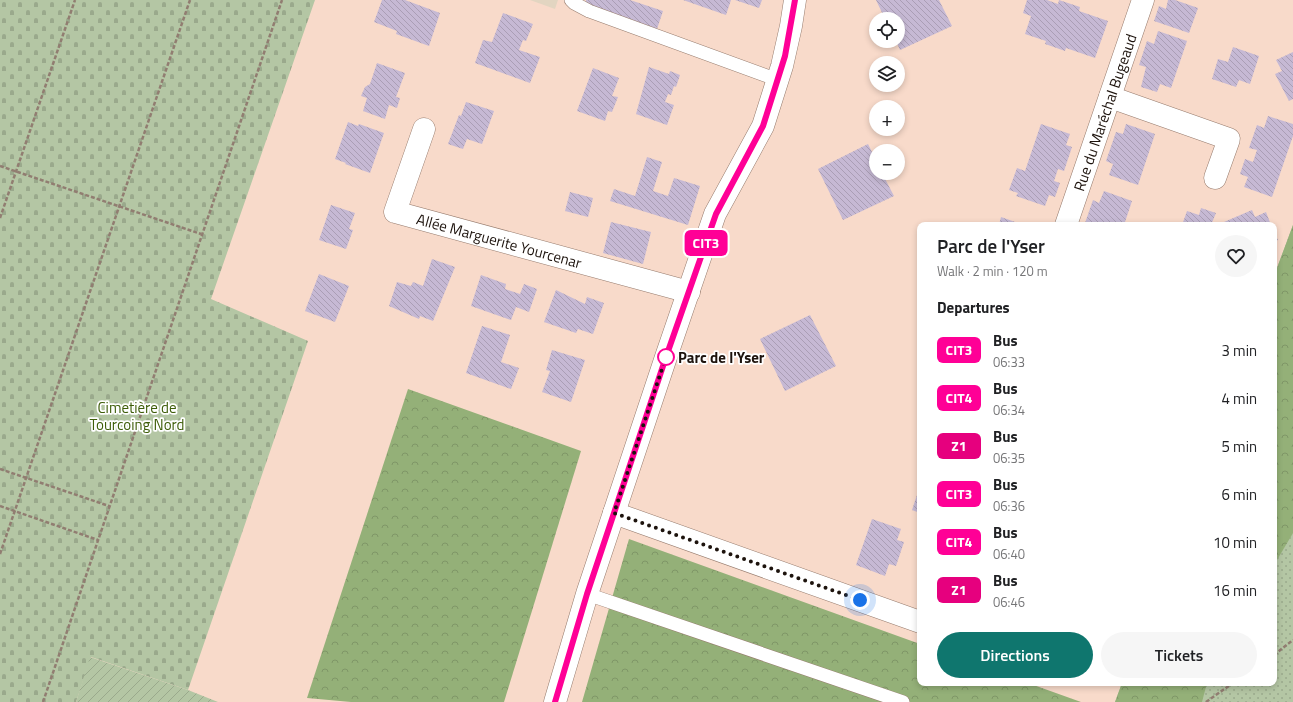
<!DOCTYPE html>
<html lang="en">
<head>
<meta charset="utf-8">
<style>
  :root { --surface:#fff; --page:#f6f6f6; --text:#202124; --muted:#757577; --accent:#0f766e }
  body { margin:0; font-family:"Titillium Web",sans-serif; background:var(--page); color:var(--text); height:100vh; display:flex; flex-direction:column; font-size:15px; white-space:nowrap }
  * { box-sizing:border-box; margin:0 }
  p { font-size:13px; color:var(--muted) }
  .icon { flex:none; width:22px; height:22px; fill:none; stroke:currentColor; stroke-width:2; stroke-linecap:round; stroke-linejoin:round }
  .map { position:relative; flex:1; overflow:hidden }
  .panel { position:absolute; left:917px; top:222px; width:360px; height:464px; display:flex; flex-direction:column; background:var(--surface); border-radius:8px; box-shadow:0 2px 6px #0003 }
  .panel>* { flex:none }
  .badge { padding:0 8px; border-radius:6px; font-size:14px; line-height:26px }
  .controls { position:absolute; left:869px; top:12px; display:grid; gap:8px }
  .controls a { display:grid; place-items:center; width:36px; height:36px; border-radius:50%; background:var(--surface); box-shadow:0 2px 6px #0003; font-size:20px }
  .you { position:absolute; width:20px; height:20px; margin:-10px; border:3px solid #fff; border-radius:50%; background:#1a73e8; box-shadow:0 0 0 6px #1a73e833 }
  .map>.badge { position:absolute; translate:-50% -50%; box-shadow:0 0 0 2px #fff }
  h2 { padding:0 20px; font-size:15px; line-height:36px }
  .round { display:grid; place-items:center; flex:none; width:42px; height:42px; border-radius:21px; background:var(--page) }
  .head { display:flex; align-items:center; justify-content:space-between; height:68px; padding:0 20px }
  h1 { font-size:19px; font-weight:600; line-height:30px }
  .cta { display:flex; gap:8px; margin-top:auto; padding:8px 20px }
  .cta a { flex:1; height:46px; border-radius:24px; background:var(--accent); color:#fff; font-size:16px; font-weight:600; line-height:46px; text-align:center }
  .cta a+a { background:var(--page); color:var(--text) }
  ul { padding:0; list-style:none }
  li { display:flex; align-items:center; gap:12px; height:48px; padding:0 20px }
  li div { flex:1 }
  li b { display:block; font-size:15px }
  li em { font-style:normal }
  li .badge { min-width:44px; font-weight:700; text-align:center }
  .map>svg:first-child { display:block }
  .education { fill:#e2d5c1 }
  .grass { fill:url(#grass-dots) }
  .forest { fill:url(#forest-crowns) }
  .cemetery { fill:url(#cemetery-stones) }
  .garden { fill:url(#garden-furrows) }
  .building { fill:url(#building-back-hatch) }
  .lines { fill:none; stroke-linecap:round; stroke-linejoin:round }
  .service-casing { stroke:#967b6d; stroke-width:14 }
  .minor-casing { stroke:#967b6d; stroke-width:23 }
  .primary-casing { stroke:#967b6d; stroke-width:23 }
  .path { stroke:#917d71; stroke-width:2.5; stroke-dasharray:4 2; stroke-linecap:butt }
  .service { stroke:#fff; stroke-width:13 }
  .minor { stroke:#fff; stroke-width:22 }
  .primary { stroke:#fff; stroke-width:22 }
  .line-casing { stroke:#fff; stroke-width:9 }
  .line { stroke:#ff0096; stroke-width:6 }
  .walk { stroke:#1d130d; stroke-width:4; stroke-dasharray:0 7.2 }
  .stop-dot { fill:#fff; stroke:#ff0096; stroke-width:2 }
  .labels { text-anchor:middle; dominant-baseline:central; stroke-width:3.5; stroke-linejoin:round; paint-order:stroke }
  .street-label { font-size:15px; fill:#1d130d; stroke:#fff }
  .stop-label { font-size:15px; font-weight:bold; fill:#1d130d; stroke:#fff; text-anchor:start }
  .park-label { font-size:15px; fill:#3d5d08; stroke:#fff }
</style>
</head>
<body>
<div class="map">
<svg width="1293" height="702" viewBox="0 0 1293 702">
  <defs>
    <pattern id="grass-dots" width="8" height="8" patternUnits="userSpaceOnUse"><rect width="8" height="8" fill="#b4c6a4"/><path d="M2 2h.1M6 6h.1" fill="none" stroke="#9aa98c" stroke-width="1.8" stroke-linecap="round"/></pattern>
    <pattern id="forest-crowns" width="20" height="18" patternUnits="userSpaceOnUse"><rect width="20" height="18" fill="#94b078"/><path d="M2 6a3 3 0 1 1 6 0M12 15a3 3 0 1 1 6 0" fill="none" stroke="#7f9667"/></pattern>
    <pattern id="cemetery-stones" width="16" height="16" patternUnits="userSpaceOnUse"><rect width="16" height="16" fill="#b4c6a4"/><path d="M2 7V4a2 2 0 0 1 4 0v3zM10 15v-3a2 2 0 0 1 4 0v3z" fill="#9aa98c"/></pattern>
    <pattern id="garden-furrows" width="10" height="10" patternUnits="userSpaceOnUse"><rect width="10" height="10" fill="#b4c6a4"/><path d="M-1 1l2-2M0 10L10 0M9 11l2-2" fill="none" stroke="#9aa98c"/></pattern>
    <pattern id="building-back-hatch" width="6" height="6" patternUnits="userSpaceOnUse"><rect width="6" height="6" fill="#c6b9d4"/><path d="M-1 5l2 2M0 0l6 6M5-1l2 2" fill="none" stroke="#aa9eb5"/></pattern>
  </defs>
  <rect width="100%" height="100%" fill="#f8daca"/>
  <!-- education -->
  <polygon class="education" points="530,0 558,0 555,9"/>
  <!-- grass -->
  <polygon class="grass" points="1293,225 1293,702 1115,702 1122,683 1274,683 1274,276"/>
  <!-- forest -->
  <g class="forest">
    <polygon points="1293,225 1293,533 1274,565 1274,276"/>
    <polygon points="408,389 581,451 504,702 351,702 307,698"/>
    <polygon points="629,539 920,644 920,683 1028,683 1081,702 582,702"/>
    <polygon points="1122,683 1207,683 1202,702 1115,702"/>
  </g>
  <!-- cemetery -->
  <polygon class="cemetery" points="0,0 315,0 211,299 308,341 188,690 91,657 76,702 0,702"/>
  <!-- garden -->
  <polygon class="garden" points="90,657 188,690 218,702 76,702"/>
  <!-- building -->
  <g class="building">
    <polygon points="382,0 405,0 440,13 429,46 396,34 397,31 374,22"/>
    <polygon points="586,0 630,0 663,11 657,29 590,5 586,2"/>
    <polygon points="683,0 731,0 726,15"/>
    <polygon points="735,0 762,0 759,8"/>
    <polygon points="876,0 939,0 952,26 900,50 896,41 898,41 898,19 885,19"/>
    <polygon points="1027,0 1047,0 1058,4 1059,0 1080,7 1079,11 1108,21 1095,58 1066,48 1065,51 1051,46 1045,44 1046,41 1025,34 1031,16 1023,13"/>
    <polygon points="1168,0 1175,0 1198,8 1189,33 1154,21 1159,6 1166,9"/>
    <polygon points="503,13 533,24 526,41 523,40 519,50 540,57 530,83 475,63 483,40 492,42"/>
    <polygon points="1158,31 1187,41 1171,88 1160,84 1157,92 1141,87 1146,67 1139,65 1147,41 1154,44"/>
    <polygon points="1233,47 1259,56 1250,84 1239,80 1236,87 1212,79 1218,59 1228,62"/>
    <polygon points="1293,52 1293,99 1289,101 1275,74 1282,71 1276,60"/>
    <polygon points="377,63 405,73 396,97 400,98 397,108 389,105 385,119 363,111 367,98 361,96 365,87 370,84"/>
    <polygon points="649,67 669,74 670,71 680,75 676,87 674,86 671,95 668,94 665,102 674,105 667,125 636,114"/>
    <polygon points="593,68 619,78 612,96 618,97 612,112 608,111 605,121 577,111"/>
    <polygon points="466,102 494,111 482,144 467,139 463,149 448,144 459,115 461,116"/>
    <polygon points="1268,116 1293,124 1293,136 1272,197 1244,187 1248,177 1240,174 1245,159 1253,162 1257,150 1249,148 1257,125 1264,128"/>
    <polygon points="348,122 358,126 359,124 384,133 370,173 345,164 346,163 335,159"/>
    <polygon points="1041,124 1070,134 1066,145 1072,147 1064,171 1058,169 1054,181 1060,183 1055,197 1049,195 1045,206 1016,196 1018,193 1009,190 1017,168 1025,171"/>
    <polygon points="1126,124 1155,134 1138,185 1109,175 1113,164 1106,161 1116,132 1123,134"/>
    <polygon points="868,144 876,160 876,173 882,173 894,196 843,220 818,169"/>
    <polygon points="647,157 662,162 653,191 668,196 674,178 700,186 688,225 610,201 614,189 635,196"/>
    <polygon points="1104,191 1132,201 1124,225 1089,225 1085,223 1093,200 1099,203"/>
    <polygon points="570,192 593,198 588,217 565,211"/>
    <polygon points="331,205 355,213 349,229 353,230 346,249 319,240"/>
    <polygon points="1201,208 1216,213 1211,225 1182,225 1187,211 1199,215"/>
    <polygon points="1252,210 1255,217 1266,212 1271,225 1225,225 1224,222"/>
    <polygon points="1001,217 1024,225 999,225"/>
    <polygon points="611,222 651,232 643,264 603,253"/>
    <polygon points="1274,232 1278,240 1274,242"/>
    <polygon points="432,259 455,267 433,321 420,316 419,319 389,306 397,282 411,286 413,282 423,286"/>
    <polygon points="319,274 349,286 335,322 305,311"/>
    <polygon points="481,275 506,284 505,289 520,294 524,284 537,289 529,312 516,307 511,320 471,306"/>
    <polygon points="556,290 585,304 587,297 604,303 593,334 578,329 576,333 544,322"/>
    <polygon points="810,315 836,366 785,391 760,339"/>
    <polygon points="482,326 510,335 501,362 519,368 511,389 466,373"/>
    <polygon points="552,350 585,360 571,402 542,392 550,371 546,370"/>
    <polygon points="920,486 920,513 912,510"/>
    <polygon points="872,519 901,529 897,540 904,542 896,566 889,564 885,576 856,565"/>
  </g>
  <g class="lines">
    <defs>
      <g id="service">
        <polyline points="571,0 574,3 589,11 778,80"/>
        <polyline points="587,594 903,702"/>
      </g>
      <g id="minor">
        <polyline points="1110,97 1229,139 1215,178"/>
        <path id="s1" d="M424,129L395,212L689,292"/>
        <path id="s2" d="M1066,225L1143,0"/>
        <polyline points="614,513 920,622"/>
      </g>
      <polyline id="primary" points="555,702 587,594 666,357 715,214 763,126 782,66 791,26 795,0"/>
    </defs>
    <!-- service casing -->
    <use href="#service" class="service-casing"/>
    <!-- minor casing -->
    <use href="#minor" class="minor-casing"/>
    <!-- primary casing -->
    <use href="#primary" class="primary-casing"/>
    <!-- path -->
    <g class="path">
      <polyline points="0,166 201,234"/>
      <polyline points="0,218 75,0"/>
      <polyline points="0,469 109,506"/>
      <polyline points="0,506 98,540"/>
      <polyline points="0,554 190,0"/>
      <polyline points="1274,655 1293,640"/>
      <polyline points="43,702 282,0"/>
      <polyline points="1206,702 1233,683"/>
    </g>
    <!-- service -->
    <use href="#service" class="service"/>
    <!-- minor -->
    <use href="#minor" class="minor"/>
    <!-- primary -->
    <use href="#primary" class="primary"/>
  </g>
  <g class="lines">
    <defs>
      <polyline id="line" points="555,702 587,594 666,357 716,214 763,126 785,56 795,0"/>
    </defs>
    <!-- line casing -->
    <use href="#line" class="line-casing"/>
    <!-- line -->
    <use href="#line" class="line"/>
    <!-- walk -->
    <polyline class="walk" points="666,357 614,513 860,600"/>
  </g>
  <!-- markers -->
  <circle class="stop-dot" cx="666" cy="357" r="8"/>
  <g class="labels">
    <!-- street labels -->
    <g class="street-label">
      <text stroke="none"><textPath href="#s2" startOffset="119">Rue du Maréchal Bugeaud</textPath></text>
      <text stroke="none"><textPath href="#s1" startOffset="196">Allée Marguerite Yourcenar</textPath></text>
    </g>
    <!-- stop labels -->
    <g class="stop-label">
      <text x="678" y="357">Parc de l'Yser</text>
    </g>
    <!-- park labels -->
    <g class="park-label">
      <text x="137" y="407">Cimetière de<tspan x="137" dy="17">Tourcoing Nord</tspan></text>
    </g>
  </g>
</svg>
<div class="controls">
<a><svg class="icon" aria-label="locate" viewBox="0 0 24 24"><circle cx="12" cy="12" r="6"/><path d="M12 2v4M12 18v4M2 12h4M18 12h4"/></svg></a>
<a><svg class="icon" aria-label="layers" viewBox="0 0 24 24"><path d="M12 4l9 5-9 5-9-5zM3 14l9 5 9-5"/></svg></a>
<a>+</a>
<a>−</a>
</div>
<div class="you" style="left:860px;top:600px"></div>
<b class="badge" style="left:706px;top:243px;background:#ff0096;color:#fff">CIT3</b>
<section class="panel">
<div class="head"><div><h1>Parc de l'Yser</h1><p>Walk · 2 min · 120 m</p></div><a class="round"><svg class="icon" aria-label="heart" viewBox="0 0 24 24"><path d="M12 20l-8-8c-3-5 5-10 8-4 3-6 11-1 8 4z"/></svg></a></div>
<h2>Departures</h2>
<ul>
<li><span class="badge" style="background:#ff0096;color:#fff">CIT3</span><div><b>Bus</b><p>06:33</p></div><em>3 min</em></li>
<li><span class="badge" style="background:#ff0096;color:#fff">CIT4</span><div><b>Bus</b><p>06:34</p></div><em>4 min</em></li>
<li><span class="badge" style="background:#e6007e;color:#fff">Z1</span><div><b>Bus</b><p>06:35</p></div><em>5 min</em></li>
<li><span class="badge" style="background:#ff0096;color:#fff">CIT3</span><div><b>Bus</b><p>06:36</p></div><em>6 min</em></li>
<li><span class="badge" style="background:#ff0096;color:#fff">CIT4</span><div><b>Bus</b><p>06:40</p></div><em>10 min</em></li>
<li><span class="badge" style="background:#e6007e;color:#fff">Z1</span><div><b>Bus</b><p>06:46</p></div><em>16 min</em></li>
</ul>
<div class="cta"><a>Directions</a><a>Tickets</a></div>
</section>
</div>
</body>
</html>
